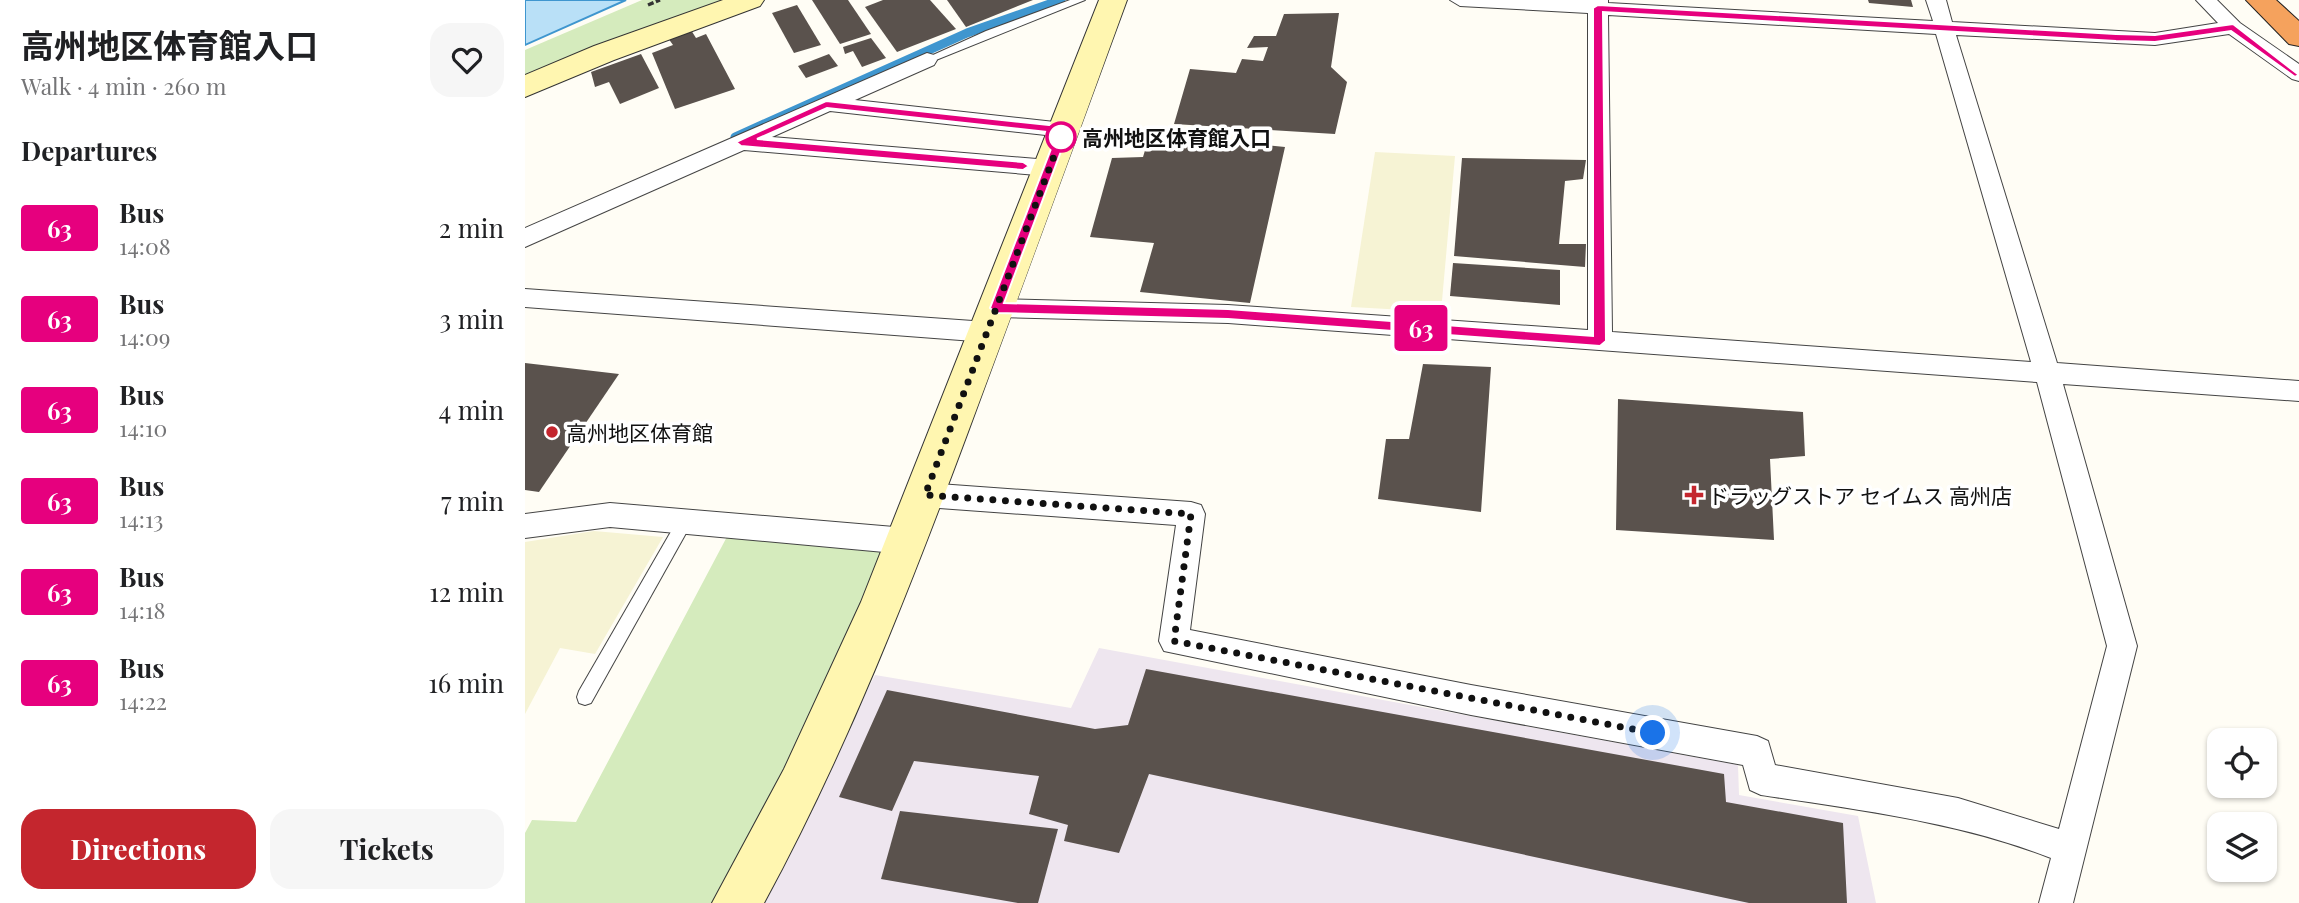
<!DOCTYPE html>
<html lang="en">
<head>
<meta charset="utf-8">
<style>
  :root { --surface:#fff; --page:#f6f6f6; --text:#202124; --muted:#757577; --accent:#c4262e }
  body { margin:0; font-family:"Playfair Display","Noto Sans JP",serif; background:var(--page); color:var(--text); height:100vh; display:flex; flex-direction:column; font-size:26px; white-space:nowrap }
  * { box-sizing:border-box; margin:0 }
  p { font-size:23px; color:var(--muted) }
  .icon { flex:none; width:38px; height:38px; fill:none; stroke:currentColor; stroke-width:2; stroke-linecap:round; stroke-linejoin:round }
  .map { position:relative; flex:1; overflow:hidden }
  .drawer { display:flex; flex-direction:column; background:var(--surface); width:525px }
  .drawer>* { flex:none }
  .badge { padding:0 14px; border-radius:5px; font-size:24px; line-height:46px }
  .tools { position:absolute; left:1682px; top:728px; display:grid; gap:14px }
  .tools a { display:grid; place-items:center; width:70px; height:70px; border-radius:14px; background:var(--surface); box-shadow:0 2px 5px #0004; font-size:35px }
  .you { position:absolute; width:35px; height:35px; margin:-18px; border:5px solid #fff; border-radius:50%; background:#1a73e8; box-shadow:0 0 0 10px #1a73e833 }
  .map>.badge { position:absolute; translate:-50% -50%; box-shadow:0 0 0 4px #fff }
  h2 { padding:0 21px; font-size:26px; line-height:63px }
  .round { display:grid; place-items:center; flex:none; width:74px; height:74px; border-radius:21px; background:var(--page) }
  .head { display:flex; align-items:center; justify-content:space-between; height:119px; padding:0 21px }
  h1 { font-size:33px; font-weight:700; line-height:52px }
  .action { display:flex; gap:14px; margin-top:auto; padding:14px 21px }
  .action a { flex:1; height:80px; border-radius:21px; background:var(--accent); color:#fff; font-size:28px; font-weight:700; line-height:80px; text-align:center }
  .action a+a { background:var(--page); color:var(--text) }
  ul { padding:0; list-style:none }
  li { display:flex; align-items:center; gap:21px; height:91px; padding:0 21px }
  li div { flex:1 }
  li b { display:block; font-size:26px }
  li em { font-style:normal }
  li .badge { min-width:77px; font-weight:700; text-align:center }
  main { display:flex; flex:1; min-height:0 }
  .map>svg:first-child { display:block }
  .industrial { fill:#eee6ef }
  .farmland { fill:#f6f3d4 }
  .green { fill:#d5ebbd }
  .water { fill:#b9e0f7; stroke:#3f96cf; stroke-width:2 }
  .lines { fill:none; stroke-linecap:round; stroke-linejoin:round }
  .stream { stroke:#3f96cf; stroke-width:9 }
  .building { fill:#5a524d }
  .lane-casing { stroke:#444; stroke-width:2 }
  .street-casing { stroke:#444; stroke-width:2 }
  .secondary-casing { stroke:#333; stroke-width:2 }
  .highway-casing { stroke:#222; stroke-width:2 }
  .path { stroke:#333; stroke-width:3.5; stroke-dasharray:6 2.5; stroke-linecap:butt }
  .lane { fill:#fff; fill-rule:evenodd }
  .street { fill:#fff; fill-rule:evenodd }
  .secondary { fill:#fff6b0; fill-rule:evenodd }
  .highway { fill:#f5a25d; fill-rule:evenodd }
  .line { fill:#e6007e; stroke:#fff; stroke-width:2 }
  .walk { stroke:#111; stroke-width:7; stroke-dasharray:0 12.6 }
  .stop-dot { fill:#fff; stroke:#e6007e; stroke-width:3.5 }
  .poi-dot { fill:#c4262e; stroke:#fff; stroke-width:2.5 }
  .labels { text-anchor:middle; dominant-baseline:central; stroke-width:7; stroke-linejoin:round; paint-order:stroke }
  .stop-label { font-size:21px; font-weight:bold; fill:#111; stroke:#fff; text-anchor:start }
  .poi-label { font-size:21px; fill:#111; stroke:#fff; text-anchor:start }
</style>
</head>
<body>
<main>
<section class="drawer">
<div class="head"><div><h1>高州地区体育館入口</h1><p>Walk · 4 min · 260 m</p></div><a class="round"><svg class="icon" aria-label="heart" viewBox="0 0 24 24"><path d="M12 20l-8-8c-3-5 5-10 8-4 3-6 11-1 8 4z"/></svg></a></div>
<h2>Departures</h2>
<ul>
<li><span class="badge" style="background:#e6007e;color:#fff">63</span><div><b>Bus</b><p>14:08</p></div><em>2 min</em></li>
<li><span class="badge" style="background:#e6007e;color:#fff">63</span><div><b>Bus</b><p>14:09</p></div><em>3 min</em></li>
<li><span class="badge" style="background:#e6007e;color:#fff">63</span><div><b>Bus</b><p>14:10</p></div><em>4 min</em></li>
<li><span class="badge" style="background:#e6007e;color:#fff">63</span><div><b>Bus</b><p>14:13</p></div><em>7 min</em></li>
<li><span class="badge" style="background:#e6007e;color:#fff">63</span><div><b>Bus</b><p>14:18</p></div><em>12 min</em></li>
<li><span class="badge" style="background:#e6007e;color:#fff">63</span><div><b>Bus</b><p>14:22</p></div><em>16 min</em></li>
</ul>
<div class="action"><a>Directions</a><a>Tickets</a></div>
</section>
<div class="map">
<svg width="1774" height="903" viewBox="0 0 1774 903">
  <rect width="100%" height="100%" fill="#fffdf5"/>
  <!-- industrial -->
  <polygon class="industrial" points="574,648 1213,765 1214,795 1333,816 1351,903 234,903 350,675 546,708"/>
  <!-- farmland -->
  <g class="farmland">
    <polygon points="850,152 930,156 916,312 826,307"/>
    <polygon points="69,531 138,537 70,654 35,648 0,714 0,542"/>
  </g>
  <!-- green -->
  <g class="green">
    <polygon points="117,0 198,0 0,78 0,50"/>
    <polygon points="205,531 364,550 257,788 191,903 0,903 0,833 7,820 51,822"/>
  </g>
  <!-- water -->
  <polygon class="water" points="0,0 101,0 0,45"/>
  <g class="lines">
    <!-- stream -->
    <polyline class="stream" points="210,137 442,33 536,0"/>
  </g>
  <!-- building -->
  <g class="building">
    <polygon points="287,0 323,0 346,34 315,44"/>
    <polygon points="358,0 405,0 431,29 372,52 340,7"/>
    <polygon points="422,0 508,0 441,27"/>
    <polygon points="1343,0 1386,0 1388,7 1344,3"/>
    <polygon points="272,5 296,45 269,53 247,13"/>
    <polygon points="814,13 806,67 822,82 810,134 649,124 665,69 711,73 717,59 738,61 743,47 722,48 729,36 751,36 759,14"/>
    <polygon points="166,30 171,38 181,34 210,89 150,109 127,53 148,45 143,38"/>
    <polygon points="346,38 361,58 337,67 328,51 320,54 318,47"/>
    <polygon points="116,54 134,88 95,104 84,82 70,87 66,72"/>
    <polygon points="304,54 313,66 281,78 273,66"/>
    <polygon points="625,134 760,147 725,303 615,292 629,243 565,237 587,158 618,157"/>
    <polygon points="937,158 1061,160 1058,179 1040,181 1034,244 1061,244 1060,267 929,256"/>
    <polygon points="928,263 1035,270 1035,305 925,296"/>
    <polygon points="0,363 94,374 14,492 0,490"/>
    <polygon points="898,364 966,367 956,512 853,499 861,439 884,439"/>
    <polygon points="1093,399 1278,412 1280,456 1245,459 1249,540 1091,530"/>
    <polygon points="621,669 1199,774 1201,802 1318,823 1322,903 1224,903 624,774 594,853 539,841 543,825 504,814 514,776 389,761 367,811 314,797 362,690 570,729 603,725"/>
    <polygon points="375,811 533,829 513,903 493,903 356,879"/>
  </g>
  <g class="lines">
    <defs>
      <g id="lane">
        <polygon points="545,0 560,0 406,62 402,63 397,60 461,31"/>
        <polygon points="160,514 165,516 167,521 165,526 66,703 60,705 54,703 52,697 54,691 155,516"/>
      </g>
      <g id="street">
        <path d="M925,0H1083V3L1408,21L1401,0H1421L1427,22L1630,33L1693,23L1671,0H1692L1715,23L1774,64V81L1767,79L1704,34L1630,45L1431,35L1532,363L1774,381V401L1538,384L1612,646L1548,903H1514L1526,858C1434,822 1334,810 1236,795L1225,790L1218,765L946,715L639,651L634,641L651,525L400,507L390,503L387,495L390,487L400,483L666,502L676,505L680,514L665,630L946,685L1232,736L1243,741L1250,765L1433,798L1534,829L1582,646L1512,382L703,323L471,317L463,315L459,308L463,301L471,299L703,305L1063,330V13L935,6ZM1083,15L1411,34L1506,362L1087,332Z"/>
        <polygon points="402,53 409,55 412,60 409,65 330,100 539,123 546,125 550,130 546,135 539,137 305,111 247,137 524,160 532,163 535,168 532,173 524,176 219,150 0,247 0,228"/>
        <polygon points="0,289 462,322 471,325 474,332 471,339 462,342 0,307"/>
        <polygon points="85,503 381,528 391,532 395,541 391,550 381,554 85,527 0,538 0,514"/>
      </g>
      <g id="secondary">
        <polygon points="198,0 239,0 235,6 89,60 0,97 0,75 69,46"/>
        <path d="M574,0H602C550,144 497,288 443,432C383,593 321,752 239,903H187L259,769L336,602Z"/>
      </g>
      <polygon id="highway" points="1721,0 1751,0 1774,21 1774,46 1764,44"/>
    </defs>
    <!-- lane casing -->
    <use href="#lane" class="lane-casing"/>
    <!-- street casing -->
    <use href="#street" class="street-casing"/>
    <!-- secondary casing -->
    <use href="#secondary" class="secondary-casing"/>
    <!-- highway casing -->
    <use href="#highway" class="highway-casing"/>
    <!-- path -->
    <polyline class="path" points="123,5 135,0"/>
    <!-- lane -->
    <use href="#lane" class="lane"/>
    <!-- street -->
    <use href="#street" class="street"/>
    <!-- secondary -->
    <use href="#secondary" class="secondary"/>
    <!-- highway -->
    <use href="#highway" class="highway"/>
  </g>
  <!-- line -->
  <polygon class="line" points="1073,5 1591,34 1630,35 1708,24 1774,75 1770,77 1706,31 1630,42 1591,41 1078,12 1081,341 1075,346 703,319 471,313 465,308 532,133 302,108 232,139 498,162 504,166 498,170 216,146 211,142 301,101 543,127 544,130 479,303 703,309 1068,336 1068,8"/>
  <g class="lines">
    <!-- walk -->
    <polyline class="walk" points="536,137 539,130 400,495 666,514 649,641 1128,733"/>
  </g>
  <!-- markers -->
  <circle class="stop-dot" cx="536" cy="137" r="14"/>
  <g class="poi-dot">
    <circle cx="27" cy="432" r="7"/>
    <path d="M1165.5 484.5h7v7h7v7h-7v7h-7v-7h-7v-7h7z"/>
  </g>
  <g class="labels">
    <!-- stop labels -->
    <g class="stop-label">
      <text x="557" y="137">高州地区体育館入口</text>
    </g>
    <!-- poi labels -->
    <g class="poi-label">
      <text x="41" y="432">高州地区体育館</text>
      <text x="1183" y="495">ドラッグストア セイムス 高州店</text>
    </g>
  </g>
</svg>
<div class="tools">
<a><svg class="icon" aria-label="locate" viewBox="0 0 24 24"><circle cx="12" cy="12" r="6"/><path d="M12 2v4M12 18v4M2 12h4M18 12h4"/></svg></a>
<a><svg class="icon" aria-label="layers" viewBox="0 0 24 24"><path d="M12 4l9 5-9 5-9-5zM3 14l9 5 9-5"/></svg></a>
</div>
<div class="you" style="left:1128px;top:733px"></div>
<b class="badge" style="left:896px;top:328px;background:#e6007e;color:#fff">63</b>
</div>
</main>
</body>
</html>
